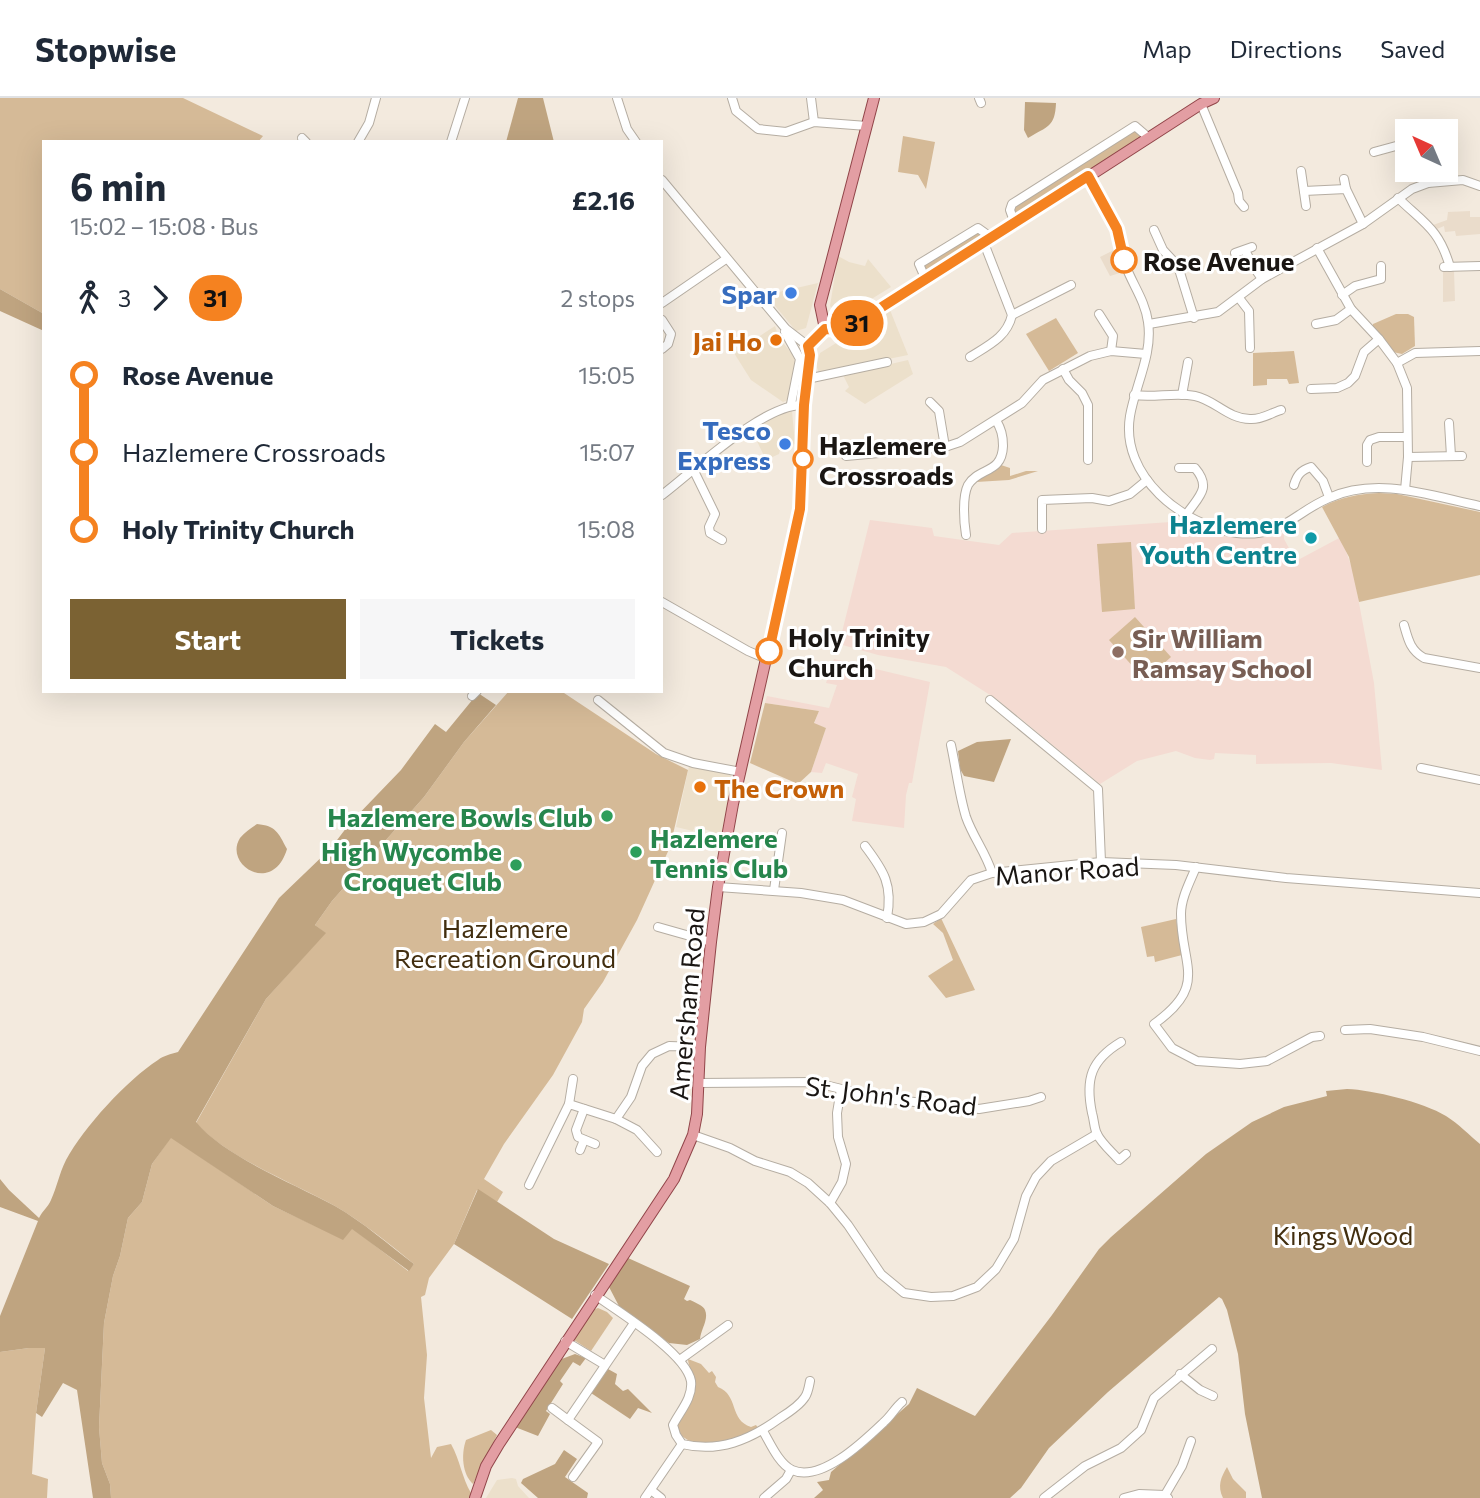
<!DOCTYPE html>
<html lang="en">
<head>
<meta charset="utf-8">
<style>
  :root { --surface:#fff; --page:#f6f6f7; --text:#1f2937; --muted:#747a83; --line:#e0e1e3; --accent:#7b6233 }
  body { margin:0; font-family:Commissioner,sans-serif; background:var(--page); color:var(--text); height:100vh; display:flex; flex-direction:column; font-size:26px; white-space:nowrap }
  * { box-sizing:border-box; margin:0 }
  p { font-size:23px; color:var(--muted) }
  .icon { flex:none; width:38px; height:38px; fill:none; stroke:currentColor; stroke-width:2; stroke-linecap:round; stroke-linejoin:round }
  .map { position:relative; flex:1; overflow:hidden }
  .side { position:absolute; left:42px; top:42px; width:621px; height:553px; display:flex; flex-direction:column; background:var(--surface); border-radius:0px; box-shadow:0 7px 28px #0002 }
  .side>* { flex:none }
  .badge { padding:0 14px; border-radius:23px; font-size:24px; line-height:46px }
  .needle { width:46px; rotate:316deg }
  .tools { position:absolute; left:1395px; top:21px; display:grid; gap:14px }
  .tools a { display:grid; place-items:center; width:63px; height:63px; border-radius:0px; background:var(--surface); box-shadow:0 7px 28px #0002; font-size:35px }
  .map>.badge { position:absolute; translate:-50% -50%; box-shadow:0 0 0 4px #fff }
  .legs { display:flex; align-items:center; gap:10px; height:77px; padding:0 28px; font-size:23px }
  .legs p { margin-inline-start:auto }
  .headline { display:flex; align-items:center; justify-content:space-between; height:119px; padding:0 28px }
  h1 { font-size:38px; font-weight:700; line-height:52px }
  .cta { display:flex; gap:14px; margin-top:auto; padding:14px 28px }
  .cta a { flex:1; height:80px; border-radius:0px; background:var(--accent); color:#fff; font-size:28px; font-weight:700; line-height:80px; text-align:center }
  .cta a+a { background:var(--page); color:var(--text) }
  ul { padding:0 28px; list-style:none }
  li { display:flex; align-items:center; gap:24px; height:77px; font-size:26px }
  li i { display:grid; place-items:center; width:10px; height:100%; margin:0 9px; background:currentColor }
  li i::after { content:''; width:18px; height:18px; margin:-9px; border:5px solid; border-radius:50%; background:var(--surface) }
  li p { margin-inline-start:auto }
  li:first-child i { background:linear-gradient(#0000 50%,currentColor 0) }
  li:last-child i { background:linear-gradient(currentColor 50%,#0000 0) }
  header { display:flex; align-items:center; gap:42px; box-sizing:border-box; height:98px; padding:0 35px; background:var(--surface); border-bottom:2px solid var(--line) }
  header strong { font-size:33px }
  nav { display:flex; gap:38px; margin-inline-start:auto; font-size:24px }
  .map>svg:first-child { display:block }
  .commercial { fill:#ece0cb }
  .built { fill:#eadccb }
  .education { fill:#f4dbd2 }
  .green { fill:#d5ba97 }
  .forest { fill:#bfa480 }
  .lines { fill:none; stroke-linecap:round; stroke-linejoin:round }
  .minor-casing { stroke:#b5ada2; stroke-width:10 }
  .major-casing { stroke:#914549; stroke-width:12 }
  .minor { stroke:#fff; stroke-width:8 }
  .major { stroke:#e39ea3; stroke-width:10 }
  .line-1-casing { stroke:#fff; stroke-width:16 }
  .line-1 { stroke:#f58220; stroke-width:10 }
  .stop-1-dot { fill:#fff; stroke:#f58220; stroke-width:3.5 }
  .shop-dot { fill:#3f7fe0; stroke:#fff; stroke-width:2.5 }
  .food-dot { fill:#e8710a; stroke:#fff; stroke-width:2.5 }
  .culture-dot { fill:#0f9aa8; stroke:#fff; stroke-width:2.5 }
  .education-dot { fill:#8d6e63; stroke:#fff; stroke-width:2.5 }
  .leisure-dot { fill:#2e9e5b; stroke:#fff; stroke-width:2.5 }
  .labels { text-anchor:middle; dominant-baseline:central; stroke-width:6; stroke-linejoin:round; paint-order:stroke }
  .stop-label { font-size:26px; font-weight:bold; fill:#1a1613; stroke:#fff; text-anchor:start }
  .shop-label { font-size:26px; font-weight:bold; fill:#366cbe; stroke:#fff; text-anchor:end }
  .food-label { font-size:26px; font-weight:bold; fill:#c56008; stroke:#fff; text-anchor:end }
  .culture-label { font-size:26px; font-weight:bold; fill:#0d838f; stroke:#fff; text-anchor:end }
  .education-label { font-size:26px; font-weight:bold; fill:#785e54; stroke:#fff; text-anchor:start }
  .leisure-label { font-size:26px; font-weight:bold; fill:#27864d; stroke:#fff; text-anchor:end }
  .street-label { font-size:26px; fill:#1a1613; stroke:#fff }
  .park-label { font-size:26px; fill:#422e0f; stroke:#fff }
</style>
</head>
<body>
<header>
<strong>Stopwise</strong>
<nav><a>Map</a><a>Directions</a><a>Saved</a></nav>
</header>
<div class="map">
<svg width="1480" height="1400" viewBox="0 0 1480 1400">
  <rect width="100%" height="100%" fill="#f3eade"/>
  <!-- commercial -->
  <g class="commercial">
    <polygon points="838,158 849,164 865,168 868,161 891,189 847,216 834,213 830,208"/>
    <polygon points="818,185 806,230 796,233 766,197"/>
    <polygon points="890,212 908,257 819,275 816,267 820,255"/>
    <polygon points="775,228 779,240 793,257 795,264 796,271 788,302 783,304 751,282 734,255"/>
    <polygon points="908,262 913,276 865,306 845,293 849,289 843,277"/>
    <polygon points="792,313 795,346 780,352 779,356 766,362 751,331 774,318"/>
    <polygon points="689,668 729,674 735,686 722,737 695,728 693,733 676,729"/>
    <polygon points="512,1380 516,1381 518,1388 529,1400 486,1400 497,1382"/>
  </g>
  <!-- built -->
  <g class="built">
    <polygon points="1470,113 1470,119 1480,119 1480,136 1456,138 1455,133 1445,134 1444,128 1437,131 1433,127 1447,122 1448,114"/>
    <polygon points="1116,151 1123,174 1110,178 1100,159"/>
    <polygon points="1454,173 1455,203 1443,204 1443,174"/>
  </g>
  <!-- education -->
  <g class="education">
    <polygon points="870,422 932,430 934,438 999,447 1012,435 1185,423 1212,434 1242,440 1270,439 1284,435 1284,441 1296,463 1341,439 1353,473 1374,585 1382,672 1331,665 1256,666 1256,657 1215,655 1214,661 1210,662 1195,660 1176,653 1137,663 1100,686 998,602 946,569 878,557 839,546"/>
    <polygon points="834,561 930,584 912,685 909,685 906,697 904,730 852,723 856,701 852,699 858,676 826,665 822,675 811,674 826,630 814,626 819,613 765,605 767,598 829,610 837,587 826,585"/>
  </g>
  <!-- green -->
  <g class="green">
    <polygon points="0,0 183,0 263,38 258,44 44,44 44,216 0,191"/>
    <polygon points="1135,32 1140,35 1140,40 1020,116 1014,114 1015,107"/>
    <polygon points="903,38 935,44 926,91 918,77 898,74"/>
    <polygon points="981,130 987,138 928,175 923,169 924,164"/>
    <polygon points="1396,216 1408,216 1414,219 1415,248 1402,256 1393,254 1373,229 1373,226"/>
    <polygon points="1056,220 1078,255 1049,273 1026,236"/>
    <polygon points="1294,253 1299,285 1289,286 1287,281 1267,281 1267,287 1253,288 1253,255"/>
    <polygon points="1001,367 1010,370 1010,378 1026,373 1038,373 1009,382 976,384"/>
    <path d="M1379,395L1397,396L1480,414V477L1359,504L1349,459L1322,409C1341,399 1358,396 1379,395Z"/>
    <polygon points="1131,444 1135,511 1102,514 1097,446"/>
    <polygon points="1135,519 1171,559 1145,582 1109,542"/>
    <path d="M509,593H561L656,656L688,672L670,749L637,822L603,884L584,911L582,924L553,977L504,1046L484,1081L503,1094L497,1104L477,1092L454,1146L429,1180L425,1197L421,1199L427,1257L424,1300L431,1360L437,1349L451,1346C460,1362 462,1380 471,1395L470,1400H111L110,1386L102,1365L99,1329L104,1225L113,1178L120,1158L128,1120L142,1104L152,1066L171,1039L273,1108L343,1141L352,1130L408,1173L414,1166C391,1147 361,1123 335,1108C294,1085 226,1059 196,1025L266,901L325,835L315,827L332,803L424,699L464,644Z"/>
    <polygon points="765,605 819,613 814,625 826,630 811,674 798,686 750,665"/>
    <polygon points="941,820 975,892 946,900 928,878 953,862 943,835 933,826"/>
    <polygon points="1176,821 1182,857 1155,864 1154,858 1147,859 1141,829"/>
    <polygon points="598,1210 607,1214 613,1220 591,1253 574,1242 593,1212"/>
    <polygon points="29,1250 45,1250 36,1315 32,1376 48,1381 47,1400 0,1400 0,1254"/>
    <path d="M688,1261L701,1266L709,1275L712,1273L716,1279L715,1284L718,1289C739,1297 729,1322 751,1329L756,1327L759,1331C734,1340 692,1360 675,1329C684,1315 691,1295 692,1278C692,1272 688,1267 688,1261Z"/>
    <path d="M491,1332L497,1337L473,1386C462,1376 461,1356 466,1342Z"/>
    <path d="M1227,1369L1233,1381L1246,1394V1400H1223C1217,1388 1221,1379 1227,1369Z"/>
  </g>
  <!-- forest -->
  <g class="forest">
    <polygon points="518,0 543,0 554,44 506,44"/>
    <path d="M1025,4L1056,5C1055,29 1048,28 1028,40L1024,32Z"/>
    <polygon points="0,191 44,216 44,233 0,213"/>
    <path d="M478,595L496,607L464,644L424,699L332,803L315,827L326,835L266,901L196,1024C225,1059 295,1086 335,1108C363,1124 389,1147 414,1166L409,1173L352,1131L343,1142L273,1108L171,1040L152,1066L142,1104L128,1120L120,1158L113,1178L104,1225L99,1329L102,1365L110,1386L111,1400H93L77,1292L63,1285L42,1319L36,1315L45,1250H29L0,1254V1218L38,1123L0,1109V1081L9,1092L39,1120C43,1112 48,1109 51,1102C57,1089 59,1076 66,1062C84,1029 127,982 158,962C163,958 171,956 178,954L279,800L331,750L350,725L401,672L435,626L446,634Z"/>
    <polygon points="1011,641 994,684 964,678 960,671 958,653 977,644"/>
    <path d="M257,726C276,728 278,734 287,751C273,798 223,767 240,740C244,735 251,730 257,726Z"/>
    <path d="M1347,991C1373,992 1423,1004 1446,1018C1459,1026 1469,1037 1480,1046V1400H1262L1245,1316L1238,1256L1227,1212L1222,1201L1219,1199L1108,1294L1049,1350L1021,1390L1010,1400H814L823,1392L817,1384L829,1382L831,1374L909,1306L917,1290L975,1318L1052,1217L1099,1151L1111,1139L1206,1056L1252,1024L1284,1009L1327,998L1326,993Z"/>
    <polygon points="478,1091 554,1141 609,1166 572,1221 454,1146"/>
    <path d="M628,1160L690,1188L684,1201L687,1203L690,1202C694,1204 704,1208 705,1212C709,1221 701,1231 700,1241L687,1247L669,1245L620,1210L609,1189Z"/>
    <polygon points="575,1256 586,1260 580,1268 573,1264 560,1283 563,1286 546,1313 550,1316 538,1338 515,1329 559,1262"/>
    <polygon points="608,1271 617,1276 615,1286 623,1293 628,1291 652,1315 638,1310 630,1321 591,1295"/>
    <polygon points="564,1352 577,1361 565,1379 588,1395 587,1400 538,1400 521,1385 523,1381 555,1366"/>
  </g>
  <g class="lines">
    <defs>
      <g id="minor">
        <polyline points="617,0 627,31 636,44"/>
        <polyline points="732,0 736,13 758,31 786,34 814,24 867,28"/>
        <polyline points="811,0 814,24"/>
        <polyline points="979,0 981,5"/>
        <polyline points="1201,6 1238,95 1239,103 1244,109"/>
        <polyline points="302,40 306,44"/>
        <polyline points="358,44 369,25 376,0"/>
        <polyline points="451,44 465,0"/>
        <polyline points="1374,54 1407,45"/>
        <polyline points="1424,72 1428,85"/>
        <polyline points="1301,73 1306,108"/>
        <path d="M1088,78C1097,95 1109,112 1116,130C1121,141 1120,154 1125,166C1132,186 1145,202 1148,224C1153,256 1135,288 1130,318C1120,378 1183,428 1237,435C1283,440 1293,415 1329,400C1378,378 1431,398 1480,408"/>
        <polyline points="1344,81 1346,91"/>
        <polyline points="662,82 786,231 808,248"/>
        <polyline points="1304,93 1346,91 1363,126"/>
        <path d="M1398,100C1425,126 1439,131 1450,169"/>
        <polyline points="1015,126 1010,112 1012,106 1135,28 1149,40"/>
        <polyline points="1154,132 1163,152 1178,168 1194,220"/>
        <polyline points="1317,150 1351,211 1379,241 1397,265 1407,290 1408,359 1405,392"/>
        <polyline points="1245,152 1253,168 1262,181"/>
        <polyline points="1235,155 1252,149"/>
        <polyline points="1444,169 1480,168"/>
        <polyline points="926,182 919,166 978,130 992,140"/>
        <polyline points="1342,197 1355,188 1381,181 1381,168"/>
        <polyline points="1239,200 1249,213 1250,250"/>
        <polyline points="662,205 726,161"/>
        <polyline points="1099,216 1113,238 1111,253"/>
        <polyline points="1012,217 1071,187"/>
        <polyline points="662,222 671,236 668,246 662,251"/>
        <polyline points="1149,226 1218,214 1262,181 1363,126 1412,91 1428,85 1463,82 1480,88"/>
        <polyline points="1316,226 1336,222 1351,211"/>
        <polyline points="785,234 800,261 791,306"/>
        <path d="M970,259C989,247 1007,239 1012,217L984,145"/>
        <polyline points="1397,265 1415,255 1480,253"/>
        <polyline points="1063,271 1069,282 1082,295 1088,307 1088,362"/>
        <polyline points="807,281 887,264"/>
        <polyline points="1311,291 1337,290 1348,285 1355,278 1364,254 1379,241"/>
        <path d="M1134,297C1154,300 1175,294 1195,298C1215,302 1228,321 1250,321C1261,322 1271,315 1281,312"/>
        <polyline points="1182,297 1188,264"/>
        <polyline points="930,304 939,313 945,349"/>
        <polyline points="1449,325 1451,358"/>
        <polyline points="846,358 945,349 960,344 1022,305 1043,282 1090,258 1111,253 1146,256"/>
        <polyline points="1408,359 1462,358"/>
        <polyline points="1367,364 1367,347 1370,342 1379,339 1407,339"/>
        <path d="M1179,370H1195C1212,390 1199,398 1186,417"/>
        <polyline points="694,373 715,416 709,429 710,435 722,442"/>
        <path d="M1294,387C1297,377 1301,372 1311,369L1323,383L1329,399"/>
        <path d="M662,397C695,372 764,305 804,307"/>
        <polyline points="1042,431 1042,402 1092,400 1109,403 1130,396 1147,382"/>
        <path d="M966,437C964,424 962,399 968,387C979,369 1002,376 1003,348C1003,337 1001,331 996,322"/>
        <polyline points="662,504 748,553 767,561"/>
        <path d="M1404,527C1408,541 1410,552 1424,560L1480,570"/>
        <polyline points="472,598 477,593"/>
        <polyline points="598,602 664,655 693,665 741,674"/>
        <polyline points="990,602 1098,691 1101,764"/>
        <path d="M951,647C956,670 959,696 966,719C973,739 986,755 992,775"/>
        <polyline points="1421,670 1480,682"/>
        <path d="M865,748C884,773 893,787 887,820"/>
        <path d="M1196,769C1190,784 1181,800 1181,816C1181,868 1209,887 1154,926L1172,950L1197,963L1240,966L1267,963L1312,939L1320,938"/>
        <polyline points="718,789 801,795 843,802 906,826 924,824 941,816 971,782 992,775 1101,764 1176,767 1286,780 1480,795"/>
        <polyline points="774,792 782,735"/>
        <polyline points="658,829 711,844"/>
        <polyline points="1345,932 1370,931 1423,939 1480,953"/>
        <path d="M1121,944C1091,962 1085,981 1092,1015C1094,1021 1094,1030 1097,1036C1102,1046 1112,1054 1119,1062L1126,1056"/>
        <polyline points="698,985 813,984 878,1000 979,1011 1029,1003 1041,999"/>
        <polyline points="569,1006 573,981"/>
        <polyline points="584,1011 576,1032 578,1039 595,1046"/>
        <polyline points="616,1021 637,1032 657,1054"/>
        <polyline points="693,1037 730,1050 755,1063 790,1074 808,1085 830,1105 848,1127 881,1176 904,1195 931,1199 953,1198 977,1189 996,1171 1014,1141 1026,1098 1036,1079 1051,1063 1097,1036"/>
        <polyline points="580,1052 584,1042"/>
        <polyline points="529,1087 569,1006 616,1021 631,999 642,968 652,956 669,948 700,949"/>
        <polyline points="830,1105 842,1084 846,1066 838,1039 837,1015 841,991"/>
        <path d="M595,1197C619,1214 686,1255 691,1283C693,1300 680,1313 673,1327L676,1337L682,1346C719,1355 750,1342 780,1320C788,1315 800,1307 805,1299C808,1295 809,1288 810,1283"/>
        <polyline points="565,1243 605,1267"/>
        <polyline points="681,1261 728,1227"/>
        <polyline points="1180,1276 1200,1292 1213,1298"/>
        <polyline points="552,1310 568,1322"/>
        <path d="M763,1333C770,1345 779,1366 792,1372C821,1385 864,1343 884,1324C891,1318 895,1310 902,1304"/>
        <polyline points="573,1379 598,1344 568,1322 634,1225"/>
        <polyline points="651,1392 661,1400"/>
        <polyline points="1165,1397 1182,1368 1191,1343"/>
        <polyline points="645,1400 682,1346"/>
        <polyline points="764,1400 786,1381 791,1372"/>
        <polyline points="1044,1400 1085,1368 1121,1350 1141,1332 1154,1300 1212,1251"/>
        <polyline points="1124,1400 1139,1396 1165,1397 1168,1400"/>
      </g>
      <g id="major">
        <polyline points="825,231 841,232 851,228 1015,126 1201,6 1214,0"/>
        <polyline points="825,231 820,207 874,0"/>
        <polyline points="475,1400 486,1368 499,1346 674,1081 693,1037 697,1016 700,949 711,844 718,789 733,706 800,411 808,248 825,231"/>
      </g>
    </defs>
    <!-- minor casing -->
    <use href="#minor" class="minor-casing"/>
    <!-- major casing -->
    <use href="#major" class="major-casing"/>
    <!-- minor -->
    <use href="#minor" class="minor"/>
    <!-- major -->
    <use href="#major" class="major"/>
  </g>
  <g class="lines">
    <defs>
      <polyline id="line-1" points="769,553 800,411 804,307 810,257 808,248 825,231 841,232 852,228 1088,78 1117,131 1124,162"/>
    </defs>
    <!-- line-1 casing -->
    <use href="#line-1" class="line-1-casing"/>
    <!-- line-1 -->
    <use href="#line-1" class="line-1"/>
  </g>
  <!-- markers -->
  <g class="stop-1-dot">
    <circle cx="1124" cy="162" r="12"/>
    <circle cx="803" cy="361" r="9"/>
    <circle cx="769" cy="553" r="12"/>
  </g>
  <g class="shop-dot">
    <circle cx="791" cy="195" r="7"/>
    <circle cx="785" cy="346" r="7"/>
  </g>
  <g class="food-dot">
    <circle cx="776" cy="242" r="7"/>
    <circle cx="700" cy="689" r="7"/>
  </g>
  <circle class="culture-dot" cx="1311" cy="440" r="7"/>
  <circle class="education-dot" cx="1118" cy="554" r="7"/>
  <g class="leisure-dot">
    <circle cx="607" cy="718" r="7"/>
    <circle cx="636" cy="754" r="7"/>
    <circle cx="516" cy="767" r="7"/>
  </g>
  <g class="labels">
    <!-- stop labels -->
    <g class="stop-label">
      <text x="1143" y="162">Rose Avenue</text>
      <text x="819" y="346">Hazlemere<tspan x="819" dy="30">Crossroads</tspan></text>
      <text x="788" y="538">Holy Trinity<tspan x="788" dy="30">Church</tspan></text>
    </g>
    <!-- shop labels -->
    <g class="shop-label">
      <text x="777" y="195">Spar</text>
      <text x="771" y="331">Tesco<tspan x="771" dy="30">Express</tspan></text>
    </g>
    <!-- food labels -->
    <g class="food-label">
      <text x="762" y="242">Jai Ho</text>
      <text x="714" y="689" text-anchor="start">The Crown</text>
    </g>
    <!-- culture labels -->
    <g class="culture-label">
      <text x="1297" y="425">Hazlemere<tspan x="1297" dy="30">Youth Centre</tspan></text>
    </g>
    <!-- education labels -->
    <g class="education-label">
      <text x="1132" y="539">Sir William<tspan x="1132" dy="30">Ramsay School</tspan></text>
    </g>
    <!-- leisure labels -->
    <g class="leisure-label">
      <text x="593" y="718">Hazlemere Bowls Club</text>
      <text x="650" y="739" text-anchor="start">Hazlemere<tspan x="650" dy="30">Tennis Club</tspan></text>
      <text x="502" y="752">High Wycombe<tspan x="502" dy="30">Croquet Club</tspan></text>
    </g>
    <!-- street labels -->
    <g class="street-label">
      <text transform="translate(1067 772) rotate(-4)">Manor Road</text>
      <text transform="translate(686 906) rotate(-85)">Amersham Road</text>
      <text transform="translate(891 997) rotate(7)">St. John's Road</text>
    </g>
    <!-- park labels -->
    <g class="park-label">
      <text x="505" y="829">Hazlemere<tspan x="505" dy="30">Recreation Ground</tspan></text>
      <text x="1343" y="1136">Kings Wood</text>
    </g>
  </g>
</svg>
<div class="tools">
<a><svg class="needle" viewBox="-14 -14 28 28"><path d="M0-13l5 13h-10z" fill="#e53935"/><path d="M0 13l5-13h-10z" fill="#747a83"/></svg></a>
</div>
<b class="badge" style="left:857px;top:225px;background:#f58220;color:#111">31</b>
<section class="side">
<div class="headline"><div><h1>6 min</h1><p>15:02 – 15:08 · Bus</p></div><b>£2.16</b></div>
<div class="legs"><svg class="icon" aria-label="walk" viewBox="0 0 24 24"><circle cx="13" cy="4" r="2"/><path d="M13 8l-2 6 4 7M11 14l-3 7M7 12l3-4h3l4 4"/></svg>3<svg class="icon" aria-label="forward" viewBox="0 0 24 24"><path d="M9 5l7 7-7 7"/></svg><b class="badge" style="background:#f58220;color:#111">31</b><p>2 stops</p></div>
<ul>
<li><i style="color:#f58220"></i><b>Rose Avenue</b><p>15:05</p></li>
<li><i style="color:#f58220"></i><span>Hazlemere Crossroads</span><p>15:07</p></li>
<li><i style="color:#f58220"></i><b>Holy Trinity Church</b><p>15:08</p></li>
</ul>
<div class="cta"><a>Start</a><a>Tickets</a></div>
</section>
</div>
</body>
</html>
